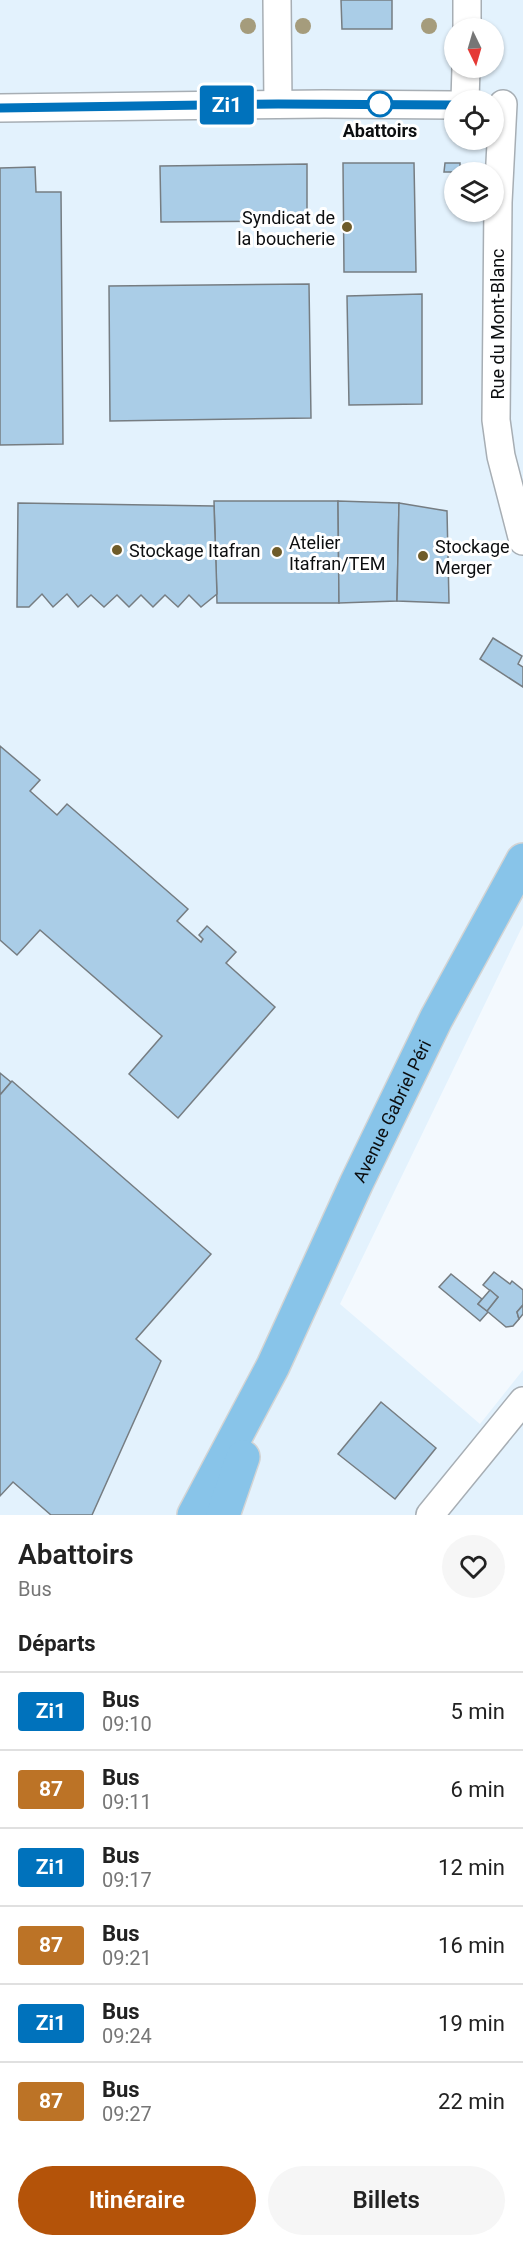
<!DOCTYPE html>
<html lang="fr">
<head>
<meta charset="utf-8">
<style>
  :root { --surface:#fff; --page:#f6f6f6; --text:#222; --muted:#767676; --line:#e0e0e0; --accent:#b45309 }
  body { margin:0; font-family:Roboto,sans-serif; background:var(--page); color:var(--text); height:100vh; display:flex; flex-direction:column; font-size:22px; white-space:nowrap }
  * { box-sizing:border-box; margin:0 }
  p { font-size:20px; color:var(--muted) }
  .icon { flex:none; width:33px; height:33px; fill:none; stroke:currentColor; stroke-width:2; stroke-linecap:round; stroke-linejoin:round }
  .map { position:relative; height:1515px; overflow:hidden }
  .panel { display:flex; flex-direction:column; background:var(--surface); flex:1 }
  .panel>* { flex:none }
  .badge { padding:0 12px; border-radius:4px; font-size:21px; line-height:39px }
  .needle { width:39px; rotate:175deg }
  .tools { position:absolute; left:444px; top:18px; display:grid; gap:12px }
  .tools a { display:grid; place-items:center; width:60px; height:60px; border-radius:50%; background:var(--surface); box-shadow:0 2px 4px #0004; font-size:30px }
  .map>.badge { position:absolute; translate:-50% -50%; box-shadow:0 0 0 3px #fff }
  h2 { padding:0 18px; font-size:22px; line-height:54px }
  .round { display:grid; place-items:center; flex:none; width:63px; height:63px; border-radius:32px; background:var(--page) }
  .overview { display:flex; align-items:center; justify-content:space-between; height:102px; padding:0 18px }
  h1 { font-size:28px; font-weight:600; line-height:45px }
  .action { display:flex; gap:12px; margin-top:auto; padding:12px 18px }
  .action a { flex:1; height:69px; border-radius:36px; background:var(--accent); color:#fff; font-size:24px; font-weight:600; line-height:69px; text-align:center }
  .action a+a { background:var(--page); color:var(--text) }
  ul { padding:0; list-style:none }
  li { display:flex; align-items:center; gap:18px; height:78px; padding:0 18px; border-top:2px solid var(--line) }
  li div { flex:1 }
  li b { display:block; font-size:22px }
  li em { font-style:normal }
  li .badge { min-width:66px; font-weight:700; text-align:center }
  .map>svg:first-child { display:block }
  .built { fill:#e3f2fd; fill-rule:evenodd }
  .building { fill:#aacde7; stroke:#767d82; stroke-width:1.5 }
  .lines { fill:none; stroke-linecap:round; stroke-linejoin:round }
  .minor-casing { stroke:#a7aeb4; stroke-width:30 }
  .major-casing { stroke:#d3d4d4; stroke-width:36 }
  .minor { stroke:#fff; stroke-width:27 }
  .major { stroke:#88c4e9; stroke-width:33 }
  .tree { fill:#a59c7c }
  .line-casing { stroke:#fff; stroke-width:14 }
  .line { stroke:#0072bc; stroke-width:9 }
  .stop-dot { fill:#fff; stroke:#0072bc; stroke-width:3 }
  .poi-dot { fill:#6f5c2a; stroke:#fff; stroke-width:2 }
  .labels { text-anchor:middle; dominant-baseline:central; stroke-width:6; stroke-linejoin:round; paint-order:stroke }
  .stop-label { font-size:18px; font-weight:bold; fill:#0c0e10; stroke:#fff }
  .poi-label { font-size:18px; fill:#0c0e10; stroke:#fff; text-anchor:start }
  .street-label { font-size:18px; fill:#0c0e10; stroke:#fff }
</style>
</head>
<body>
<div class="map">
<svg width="523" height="1515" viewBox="0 0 523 1515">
  <rect width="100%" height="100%" fill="#f3f9fe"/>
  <!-- built -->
  <path class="built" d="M0,0H523V925L340,1304L480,1424L523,1370V1515H0ZM454,28H494V68H454ZM454,100H494V140H454ZM454,172H494V212H454ZM18,503L214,506L217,594L202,607L189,595L177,607L165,595H117L104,607L91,595L78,607L67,594L53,607L42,594L17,607Z"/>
  <!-- building -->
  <g class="building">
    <polygon points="341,0 392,0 392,29 342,29"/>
    <polygon points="343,163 414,163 416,272 344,272"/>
    <polygon points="445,163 460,163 460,172 444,172"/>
    <polygon points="307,164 307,221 161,222 160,166"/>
    <polygon points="35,167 36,192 61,192 63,444 0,445 0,168"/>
    <polygon points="309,284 311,418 110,421 109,286"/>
    <polygon points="422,294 422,404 349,405 347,296"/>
    <polygon points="214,501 338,501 339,603 217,603"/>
    <polygon points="338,501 399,503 397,601 339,603"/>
    <polygon points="18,503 214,506 217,594 201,607 189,595 178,607 165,595 153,607 141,595 129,607 117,595 104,607 91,595 78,607 67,594 53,607 42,594 29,607 17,607"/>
    <polygon points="399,503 447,511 449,603 397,601"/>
    <polygon points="493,638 522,656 518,664 523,667 523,687 480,659"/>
    <polygon points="0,746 40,780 30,791 57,815 67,804 188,909 177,921 201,942 203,939 199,935 207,926 236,952 226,963 275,1007 178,1118 129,1074 162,1036 40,930 17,955 0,940"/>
    <polygon points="0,1073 11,1082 0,1095"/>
    <polygon points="12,1081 211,1254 136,1339 161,1361 92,1515 51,1515 13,1482 0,1496 0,1095"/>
    <polygon points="494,1272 510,1284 512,1281 523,1290 523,1305 517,1312 519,1319 513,1326 506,1327 488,1312 480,1321 439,1287 451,1274 482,1299 478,1304 487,1311 498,1297 483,1285"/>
    <polygon points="490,1290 498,1297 487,1311 478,1304"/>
    <polygon points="523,1305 523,1314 519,1319 517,1312"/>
    <polygon points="381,1402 436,1448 395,1499 338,1454"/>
  </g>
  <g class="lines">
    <defs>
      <g id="minor">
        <polyline points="277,0 278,104"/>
        <polyline points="467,0 467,28"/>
        <polyline points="465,100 466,68"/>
        <polyline points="503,104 498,202 496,420 501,456 523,541"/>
        <polyline points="0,108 324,104 454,105"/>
        <polyline points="430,1515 523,1401"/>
      </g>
      <g id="major">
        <path id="s1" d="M194,1515L273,1366L356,1184L436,1019L523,860"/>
        <polyline points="223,1515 243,1457"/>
      </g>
    </defs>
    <!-- minor casing -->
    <use href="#minor" class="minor-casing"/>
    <!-- major casing -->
    <use href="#major" class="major-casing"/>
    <!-- minor -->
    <use href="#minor" class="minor"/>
    <!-- major -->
    <use href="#major" class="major"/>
  </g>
  <!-- trees -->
  <g class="tree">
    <circle cx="248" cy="26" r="8"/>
    <circle cx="303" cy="26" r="8"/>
    <circle cx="429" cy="26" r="8"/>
  </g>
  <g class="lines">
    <defs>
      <polyline id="line" points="0,108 278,104 454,105"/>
    </defs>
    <!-- line casing -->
    <use href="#line" class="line-casing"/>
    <!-- line -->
    <use href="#line" class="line"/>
  </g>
  <!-- markers -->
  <circle class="stop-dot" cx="380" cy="104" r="12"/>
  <g class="poi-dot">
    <circle cx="347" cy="227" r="6"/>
    <circle cx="117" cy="550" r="6"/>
    <circle cx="277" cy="552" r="6"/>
    <circle cx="423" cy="556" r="6"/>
  </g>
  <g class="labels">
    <!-- stop labels -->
    <g class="stop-label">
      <text x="380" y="130">Abattoirs</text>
    </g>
    <!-- poi labels -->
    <g class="poi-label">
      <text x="335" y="217" text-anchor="end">Syndicat de<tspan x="335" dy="21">la boucherie</tspan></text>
      <text x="289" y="542">Atelier<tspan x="289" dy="21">Itafran/TEM</tspan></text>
      <text x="435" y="546">Stockage<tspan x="435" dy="21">Merger</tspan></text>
      <text x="129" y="550">Stockage Itafran</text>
    </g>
    <!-- street labels -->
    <g class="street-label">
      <text transform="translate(497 324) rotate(-90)">Rue du Mont-Blanc</text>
      <text stroke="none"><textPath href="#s1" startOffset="450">Avenue Gabriel Péri</textPath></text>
    </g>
  </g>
</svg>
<div class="tools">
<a><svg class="needle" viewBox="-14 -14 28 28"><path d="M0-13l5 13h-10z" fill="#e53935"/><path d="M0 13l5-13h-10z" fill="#767676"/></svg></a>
<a><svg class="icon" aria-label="locate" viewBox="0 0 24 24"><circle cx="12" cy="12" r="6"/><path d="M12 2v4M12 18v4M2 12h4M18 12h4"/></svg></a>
<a><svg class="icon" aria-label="layers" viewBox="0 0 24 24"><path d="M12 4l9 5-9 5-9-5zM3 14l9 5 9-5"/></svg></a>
</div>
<b class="badge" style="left:227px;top:105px;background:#0072bc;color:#fff">Zi1</b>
</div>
<section class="panel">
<div class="overview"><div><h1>Abattoirs</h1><p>Bus</p></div><a class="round"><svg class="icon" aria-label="heart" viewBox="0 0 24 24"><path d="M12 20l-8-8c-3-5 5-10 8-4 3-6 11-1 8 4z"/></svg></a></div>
<h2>Départs</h2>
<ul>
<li><span class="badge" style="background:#0072bc;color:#fff">Zi1</span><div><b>Bus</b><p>09:10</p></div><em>5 min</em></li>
<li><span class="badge" style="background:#bc7326;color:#fff">87</span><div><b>Bus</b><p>09:11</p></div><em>6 min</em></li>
<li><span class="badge" style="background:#0072bc;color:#fff">Zi1</span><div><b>Bus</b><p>09:17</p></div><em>12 min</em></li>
<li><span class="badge" style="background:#bc7326;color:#fff">87</span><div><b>Bus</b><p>09:21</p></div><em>16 min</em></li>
<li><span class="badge" style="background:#0072bc;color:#fff">Zi1</span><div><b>Bus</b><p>09:24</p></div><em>19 min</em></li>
<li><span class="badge" style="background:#bc7326;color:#fff">87</span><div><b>Bus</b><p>09:27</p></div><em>22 min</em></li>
</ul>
<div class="action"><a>Itinéraire</a><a>Billets</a></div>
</section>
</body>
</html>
